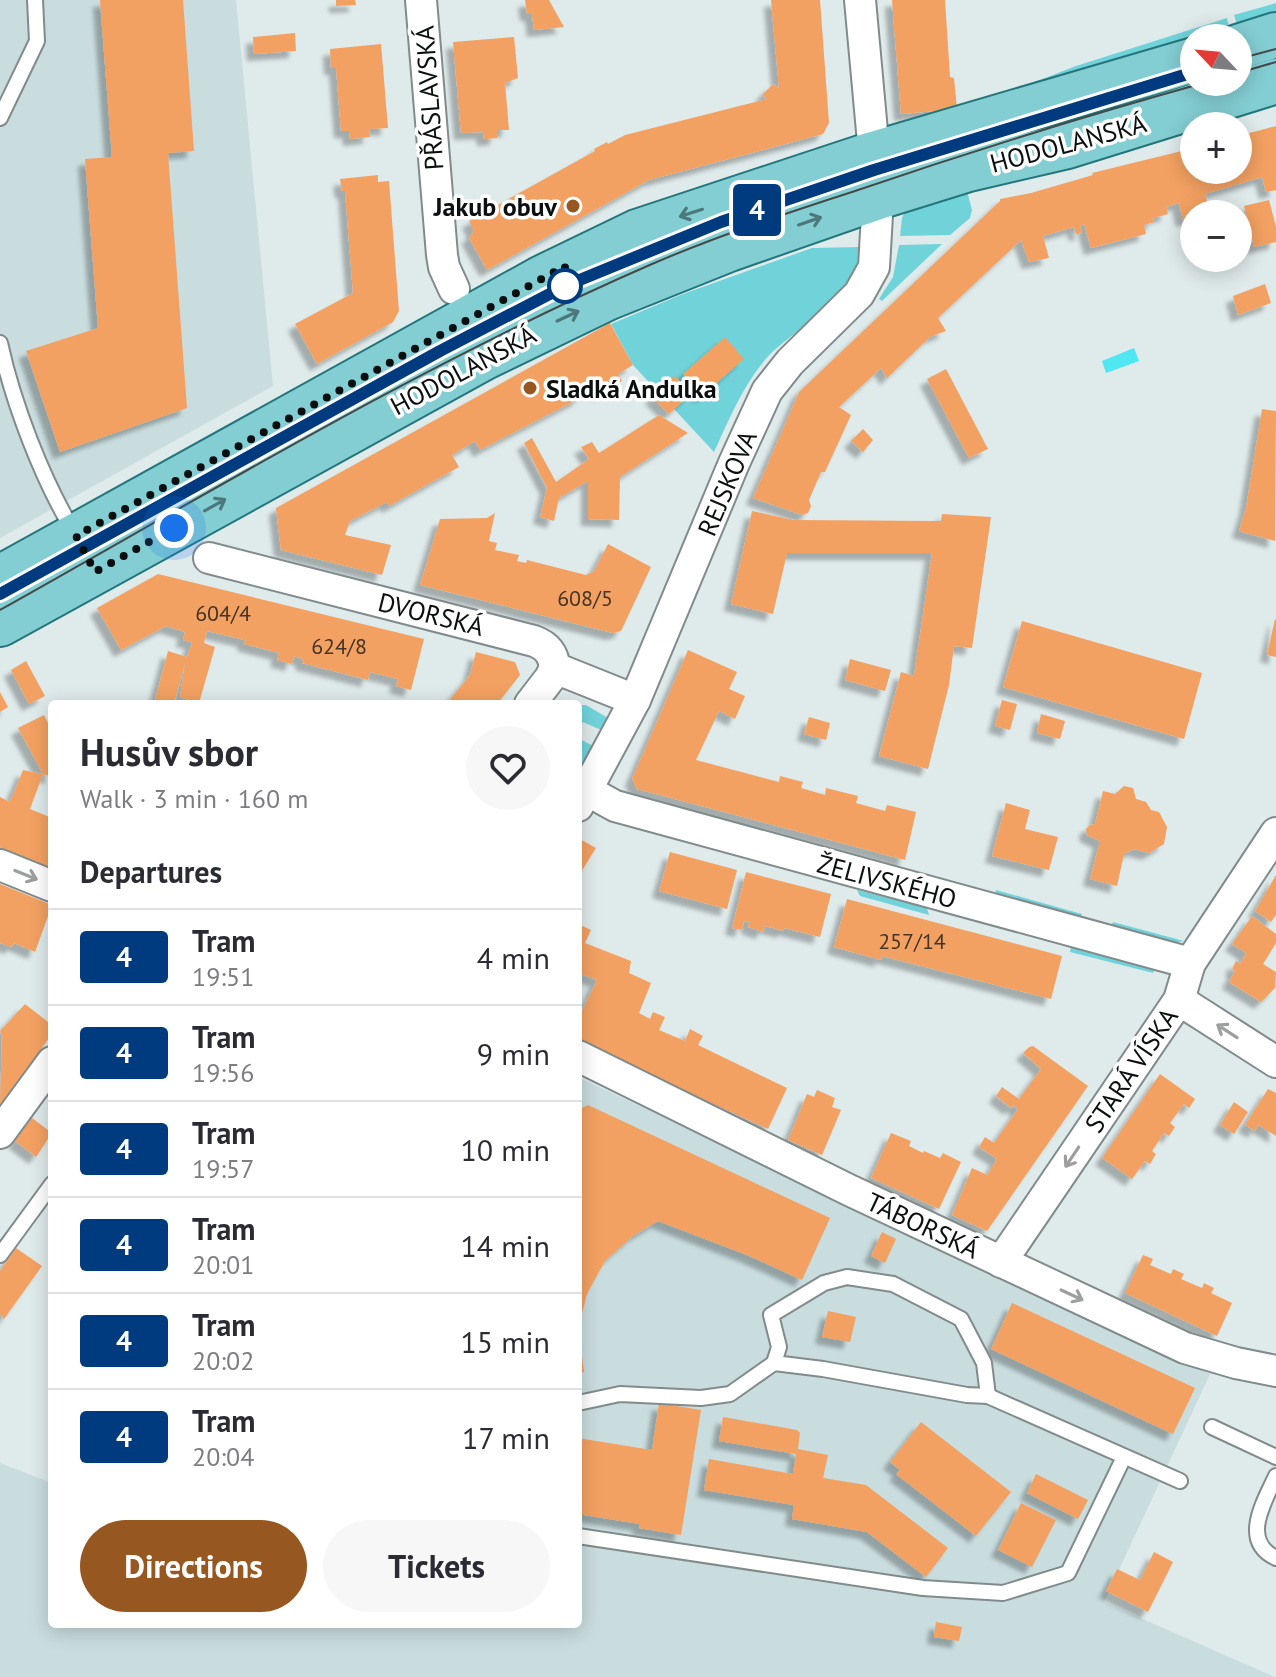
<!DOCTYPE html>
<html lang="en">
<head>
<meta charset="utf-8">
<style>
  :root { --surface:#fff; --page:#f7f7f7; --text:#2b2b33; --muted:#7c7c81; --line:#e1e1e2; --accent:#975720 }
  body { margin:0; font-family:"PT Sans",sans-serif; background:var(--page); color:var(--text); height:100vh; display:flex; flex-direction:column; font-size:30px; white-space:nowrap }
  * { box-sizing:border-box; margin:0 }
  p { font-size:26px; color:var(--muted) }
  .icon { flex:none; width:44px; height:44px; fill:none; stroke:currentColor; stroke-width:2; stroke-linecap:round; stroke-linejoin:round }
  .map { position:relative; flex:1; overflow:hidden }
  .drawer { position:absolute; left:48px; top:700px; width:534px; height:928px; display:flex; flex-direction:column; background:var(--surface); border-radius:8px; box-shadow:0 4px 20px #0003 }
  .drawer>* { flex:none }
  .badge { padding:0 16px; border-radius:6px; font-size:28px; line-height:52px }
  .needle { width:52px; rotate:296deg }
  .fabs { position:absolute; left:1180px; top:24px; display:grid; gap:16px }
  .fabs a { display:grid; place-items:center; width:72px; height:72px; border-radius:50%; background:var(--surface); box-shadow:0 4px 20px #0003; font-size:40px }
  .you { position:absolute; width:40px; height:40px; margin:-20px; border:6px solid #fff; border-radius:50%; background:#1a73e8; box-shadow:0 0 0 12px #1a73e833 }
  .map>.badge { position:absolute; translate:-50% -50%; box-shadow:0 0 0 4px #fff }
  h2 { padding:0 32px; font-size:30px; line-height:72px }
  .round { display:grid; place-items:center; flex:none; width:84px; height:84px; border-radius:42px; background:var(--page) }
  .headline { display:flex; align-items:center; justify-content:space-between; height:136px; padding:0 32px }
  h1 { font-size:38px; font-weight:800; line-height:60px }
  .button { display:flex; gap:16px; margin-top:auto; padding:16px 32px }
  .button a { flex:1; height:92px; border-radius:48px; background:var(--accent); color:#fff; font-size:32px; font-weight:800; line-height:92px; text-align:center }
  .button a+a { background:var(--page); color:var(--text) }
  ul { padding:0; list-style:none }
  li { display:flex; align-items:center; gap:24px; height:96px; padding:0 32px; border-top:2px solid var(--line) }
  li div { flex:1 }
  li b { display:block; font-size:30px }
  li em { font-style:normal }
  li .badge { min-width:88px; font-weight:700; text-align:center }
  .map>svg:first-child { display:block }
  .built { fill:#c9dcde }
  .green { fill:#71d3da }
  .water { fill:#4fe7f1 }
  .building { fill:#f3a162; filter:url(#shadow) }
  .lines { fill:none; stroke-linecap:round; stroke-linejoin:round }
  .lane-casing { stroke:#818b8c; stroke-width:18 }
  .street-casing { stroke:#818b8c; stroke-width:34 }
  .primary-casing { stroke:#24767c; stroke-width:48 }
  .lane { stroke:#fff; stroke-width:14 }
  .street { stroke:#fff; stroke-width:30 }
  .primary { stroke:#83ced3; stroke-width:44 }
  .tram { stroke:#444a4a; stroke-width:2 }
  .oneway { stroke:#4d787b }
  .oneway2 { stroke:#9d9f9f }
  .line-casing { stroke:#fff; stroke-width:18 }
  .line { stroke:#003b80; stroke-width:12 }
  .walk { stroke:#0b0f0f; stroke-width:8; stroke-dasharray:0 14.4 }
  .poi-dot { fill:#975720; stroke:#fff; stroke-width:3 }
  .stop-dot { fill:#fff; stroke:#003b80; stroke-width:4 }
  .labels { text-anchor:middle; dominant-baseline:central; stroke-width:7; stroke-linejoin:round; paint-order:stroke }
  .number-label { font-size:22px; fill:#453424 }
  .street-label { font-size:26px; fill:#0b0f0f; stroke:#fff }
  .poi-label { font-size:26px; font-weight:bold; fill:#0b0f0f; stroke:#fff; text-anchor:end }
</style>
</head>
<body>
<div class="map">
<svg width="1276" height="1677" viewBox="0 0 1276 1677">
  <defs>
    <filter id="shadow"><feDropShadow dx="-7" dy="7" stdDeviation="2" flood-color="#0004"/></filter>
  </defs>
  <rect width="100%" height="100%" fill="#dfeaeb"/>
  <!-- built -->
  <g class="built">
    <polygon points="0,0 236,0 273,386 0,538"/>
    <polygon points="578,1077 1210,1374 1104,1602 1275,1677 0,1677 0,1463 52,1483 52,1624 578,1624"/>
  </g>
  <!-- green -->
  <g class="green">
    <polygon points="1276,3 1276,25 1240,34 1234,15"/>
    <polygon points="1227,18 1231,37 1194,38 1194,47 1168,44 1166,47 1006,93 1076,66"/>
    <polygon points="964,180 972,210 970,218 950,235 900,236 902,218 908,205"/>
    <polygon points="942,244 882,301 879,299 893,277 899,245"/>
    <path d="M861,247C862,302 795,325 765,360C742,387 729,420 714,452L633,365L611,324L683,294L812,248Z"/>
    <polygon points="578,705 586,705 608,718 608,733 583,722 578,730"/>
    <polygon points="578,738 601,750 578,779"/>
    <polygon points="857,890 927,908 929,915 860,896"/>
    <polygon points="996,890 1082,914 1080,919 995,896"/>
    <polygon points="1113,922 1184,941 1172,943 1111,927"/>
    <polygon points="1071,946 1155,968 1153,973 1070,952"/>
  </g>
  <!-- water -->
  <polygon class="water" points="1134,348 1139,361 1106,373 1102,361"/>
  <!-- building -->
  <g class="building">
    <polygon points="100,0 183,0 194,151 168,153 187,408 60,452 26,351 98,328 85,159 112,157"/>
    <polygon points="336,0 355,0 356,5 336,6"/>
    <polygon points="525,0 549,0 564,27 534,30 532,14 527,14"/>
    <polygon points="771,0 820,0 829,123 823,134 649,180 487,270 469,238 474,231 469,221 595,151 594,149 607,142 608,144 625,135 767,99 762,95 773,84 779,88"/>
    <polygon points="892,0 945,0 950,77 954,78 957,109 901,114"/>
    <polygon points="295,33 296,51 254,54 253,37"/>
    <polygon points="514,37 518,78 505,83 509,130 497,130 497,138 484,139 483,132 461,133 453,42"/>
    <polygon points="381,44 388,128 369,129 370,137 350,139 349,131 341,131 336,68 331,68 330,49"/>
    <polygon points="1276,126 1276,190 1266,192 1262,177 1205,194 1210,212 1194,214 1194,217 1183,220 1179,203 1166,207 1168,214 1153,218 1154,222 1144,225 1146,234 1091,248 1084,224 1080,226 1082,233 1076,234 1074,227 1043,236 1049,258 1029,262 1021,240 938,318 946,331 930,337 887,378 881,368 839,407 851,415 825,472 821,472 809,500 811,506 808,513 802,515 753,498 799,392 1000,201 1000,199 1031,193 1093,175 1092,173 1194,148 1194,170 1238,170 1238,136"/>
    <polygon points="378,175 378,182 389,181 399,311 393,322 317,364 295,324 353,293 345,191 342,191 340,179"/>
    <polygon points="1269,200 1276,227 1276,242 1254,247 1244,206"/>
    <polygon points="1265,284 1271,303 1238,315 1233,296"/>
    <polygon points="610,323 633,365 618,374 622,381 599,394 595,387 579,396 580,398 480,450 475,441 452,455 459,467 389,506 387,502 350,521 345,535 391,545 382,575 281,550 276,508"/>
    <polygon points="725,337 744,359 702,396 683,374"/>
    <polygon points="946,369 988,449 969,458 927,379"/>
    <polygon points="675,376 691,394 669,414 652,397"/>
    <polygon points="1262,409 1276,411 1275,541 1239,531 1246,508"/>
    <polygon points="659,415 688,433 620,477 619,520 588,519 588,481 559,498 554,521 540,517 547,488 524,443 532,438 556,482 589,459 581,447 592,442 599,453"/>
    <polygon points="863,429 873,440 863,452 851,441"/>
    <polygon points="752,511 794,520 941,521 942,514 991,517 972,648 954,646 949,685 928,769 879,756 901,672 914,676 932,553 787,553 773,614 731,604"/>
    <polygon points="495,513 489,541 497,543 495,550 519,555 517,561 526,563 527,560 586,575 594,571 608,544 651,567 621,631 613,633 420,585 440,519 487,518"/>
    <polygon points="158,574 424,639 411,690 396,686 398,679 370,672 368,680 302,663 303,659 294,656 292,664 277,660 279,653 244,644 245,640 207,631 204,643 215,647 199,703 180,697 185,663 174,704 154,704 168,651 187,657 192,642 183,640 185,632 166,626 121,650 97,608"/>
    <polygon points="1275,619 1276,620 1276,657 1267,655"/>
    <polygon points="1022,621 1202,673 1184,739 1003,687"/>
    <polygon points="688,650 737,672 729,689 745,696 735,719 719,711 696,760 779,782 780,776 803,782 801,788 825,795 826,788 858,796 856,803 885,811 887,805 916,812 905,860 637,789 632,779"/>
    <polygon points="476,652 515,662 520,675 497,704 450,704 448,702 470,675"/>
    <polygon points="850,659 891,670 885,691 845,680"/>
    <polygon points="26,661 45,696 29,704 11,670"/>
    <polygon points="0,692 8,707 0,712"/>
    <polygon points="1002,700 1017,704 1010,730 995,726"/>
    <polygon points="1041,714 1065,721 1060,739 1037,733"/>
    <polygon points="44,715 52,731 52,777 43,774 30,809 52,818 52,868 0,847 0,797 10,802 23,770 43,774 18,728"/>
    <polygon points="809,717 830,723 826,740 804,734"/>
    <polygon points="1124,786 1133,788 1136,799 1146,802 1151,810 1159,812 1167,827 1164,844 1149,853 1134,849 1124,854 1117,886 1090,879 1100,841 1087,835 1086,829 1090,825 1095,824 1103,791 1115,794"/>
    <polygon points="1006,803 1030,810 1025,829 1058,837 1049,870 992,856"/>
    <polygon points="578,838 596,848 578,877"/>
    <polygon points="670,852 737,870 727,909 659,891"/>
    <polygon points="746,872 831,894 820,937 784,928 784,931 765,926 763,932 748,927 749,922 744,921 742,930 732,928"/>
    <polygon points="1276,875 1276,915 1271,922 1255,911"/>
    <polygon points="0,884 52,905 35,952 14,943 12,947 0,943"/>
    <polygon points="847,899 1062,956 1051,999 882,956 881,960 834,947"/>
    <polygon points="1252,916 1276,934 1276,943 1263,964 1276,972 1275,988 1261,1002 1229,982 1235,971 1232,969 1236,961 1240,964 1246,953 1232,944"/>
    <polygon points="578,924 591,930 585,943 631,961 629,973 651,983 639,1013 650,1019 653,1012 665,1017 659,1030 685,1041 690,1029 703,1036 698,1045 787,1088 768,1129 578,1042 578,1019 597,980 578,973"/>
    <polygon points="25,1004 52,1025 52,1034 0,1105 2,1036 0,1031"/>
    <polygon points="1033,1046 1088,1086 987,1231 952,1215 972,1168 987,1175 997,1159 979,1147 985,1137 994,1143 1018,1109 1013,1105 1011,1108 996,1096 1002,1087 1019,1099 1041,1069 1023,1053 1029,1047"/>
    <polygon points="1160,1074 1195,1099 1189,1108 1184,1104 1170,1123 1175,1127 1169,1136 1164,1133 1152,1151 1156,1154 1150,1164 1145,1161 1132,1179 1102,1158"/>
    <polygon points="1268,1089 1276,1093 1276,1136 1258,1125 1255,1131 1245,1125"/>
    <polygon points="817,1090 835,1098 832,1107 841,1110 822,1155 788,1140 807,1094 814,1097"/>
    <polygon points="1234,1102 1248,1112 1234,1134 1220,1125"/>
    <polygon points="588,1105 830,1218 802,1280 747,1255 658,1221 633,1236 605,1261 587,1294 578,1329 578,1110"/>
    <polygon points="32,1118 52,1133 36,1157 15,1141"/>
    <polygon points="891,1133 911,1141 909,1146 923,1153 924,1151 940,1158 943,1153 961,1162 939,1209 871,1178"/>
    <polygon points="882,1232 896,1239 885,1263 871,1256"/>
    <polygon points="16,1248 42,1266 4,1319 0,1314 0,1271"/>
    <polygon points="1143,1255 1153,1259 1150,1265 1171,1274 1173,1269 1184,1274 1181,1279 1202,1288 1204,1283 1214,1288 1211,1293 1232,1303 1217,1336 1125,1293"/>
    <polygon points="1012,1303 1195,1388 1173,1434 991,1349"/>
    <polygon points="828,1311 856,1317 850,1342 822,1337"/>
    <polygon points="578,1341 580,1341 584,1372 578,1374"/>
    <polygon points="659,1403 701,1410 681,1535 639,1528 640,1524 578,1514 578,1438 652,1450"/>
    <polygon points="723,1417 797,1430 800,1433 798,1449 828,1455 823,1478 866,1485 948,1548 926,1577 867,1532 792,1519 794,1505 704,1490 709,1459 793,1474 796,1454 719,1441"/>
    <polygon points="921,1422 1011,1492 976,1536 896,1474 900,1470 890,1462"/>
    <polygon points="1036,1474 1088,1500 1078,1519 1027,1493"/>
    <polygon points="1021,1503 1056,1520 1032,1567 998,1550"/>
    <polygon points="1154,1552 1173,1562 1148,1612 1106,1591 1117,1569 1140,1580"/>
    <polygon points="936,1622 962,1627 959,1641 934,1637"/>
  </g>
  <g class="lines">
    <defs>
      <g id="lane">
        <polyline points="0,118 37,41 35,0"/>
        <path d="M0,343C13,403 42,479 74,532"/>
        <polyline points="0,1255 52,1184"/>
        <polyline points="774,1363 779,1347 771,1315 824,1283 847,1277 893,1284 961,1319 984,1363 988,1396"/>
        <polyline points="578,1403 620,1394 701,1398 730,1394 774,1363 823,1369 967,1395 988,1396 1180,1481"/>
        <polyline points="1212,1427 1276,1457"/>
        <path d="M1276,1476C1264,1502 1240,1541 1276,1558"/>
        <polyline points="578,1536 923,1588 1003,1593 1068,1573 1124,1457"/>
      </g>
      <g id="street">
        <polyline points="421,0 442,255 444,267 454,289"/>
        <path d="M209,558L534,641C547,646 553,653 555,668L635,700"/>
        <polyline points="530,704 550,678 555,668"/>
        <polyline points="588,791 615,806 1190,963"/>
        <polyline points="578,806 635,700 734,463 767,391 790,362 859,294 874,267 878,197 860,0"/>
        <polyline points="0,865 52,886"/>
        <polyline points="1179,1000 1276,1062"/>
        <polyline points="578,1056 849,1190 1185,1348 1236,1363 1276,1371"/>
        <polyline points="0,1133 52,1062"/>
        <polyline points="1001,1262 1179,1000 1190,963 1276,833"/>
      </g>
      <g id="primary">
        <polyline points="1238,47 1276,35"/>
        <polyline points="0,578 542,278 637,232 873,154 1194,60"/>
        <polyline points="0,624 483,358 609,297 729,249 878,197 968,169 1067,146 1276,81"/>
      </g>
    </defs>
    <!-- lane casing -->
    <use href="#lane" class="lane-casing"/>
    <!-- street casing -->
    <use href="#street" class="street-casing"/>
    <!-- primary casing -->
    <use href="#primary" class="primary-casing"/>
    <!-- lane -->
    <use href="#lane" class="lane"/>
    <!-- street -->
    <use href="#street" class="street"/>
    <!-- primary -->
    <use href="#primary" class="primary"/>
    <!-- tram -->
    <g class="tram">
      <polyline points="1238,59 1276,49"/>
      <polyline points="1238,73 1276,62"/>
      <polyline points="0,594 440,351 565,286 721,222 874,170 1194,71"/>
      <path d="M0,610C214,490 426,362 652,264C717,236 784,214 852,192C969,152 1088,115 1207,82"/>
    </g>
  </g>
  <!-- one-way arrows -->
  <defs><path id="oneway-shaft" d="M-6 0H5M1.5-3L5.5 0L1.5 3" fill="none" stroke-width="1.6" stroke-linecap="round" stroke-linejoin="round" transform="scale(2)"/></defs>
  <g class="oneway">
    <use href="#oneway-shaft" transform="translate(691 213) rotate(162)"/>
    <use href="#oneway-shaft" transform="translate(810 221) rotate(-19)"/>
    <use href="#oneway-shaft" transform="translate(568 316) rotate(-25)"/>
    <use href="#oneway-shaft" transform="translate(215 505) rotate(-29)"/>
  </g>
  <g class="oneway2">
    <use href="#oneway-shaft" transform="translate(26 875) rotate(22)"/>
    <use href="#oneway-shaft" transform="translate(1227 1031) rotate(-147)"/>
    <use href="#oneway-shaft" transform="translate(1072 1157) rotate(124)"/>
    <use href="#oneway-shaft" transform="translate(1072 1295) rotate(25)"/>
  </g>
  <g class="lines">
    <defs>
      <polyline id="line" points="0,594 440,351 565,286 721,222 874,170 1194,72"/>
    </defs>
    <!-- line casing -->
    <use href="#line" class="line-casing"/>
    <!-- line -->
    <use href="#line" class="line"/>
    <!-- walk -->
    <polyline class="walk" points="174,528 95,572 76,536 565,266 565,286"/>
  </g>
  <!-- markers -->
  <g class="poi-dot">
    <circle cx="573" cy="206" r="8"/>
    <circle cx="530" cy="388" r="8"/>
  </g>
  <circle class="stop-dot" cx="565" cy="286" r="16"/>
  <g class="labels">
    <!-- number labels -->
    <g class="number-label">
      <text x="585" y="598">608/5</text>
      <text x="223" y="613">604/4</text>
      <text x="339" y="646">624/8</text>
      <text x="912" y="941">257/14</text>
    </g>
    <!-- street labels -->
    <g class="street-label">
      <text transform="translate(429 98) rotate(-94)">PŘÁSLAVSKÁ</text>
      <text transform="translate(1068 143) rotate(-15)">HODOLANSKÁ</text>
      <text transform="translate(463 370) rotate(-28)">HODOLANSKÁ</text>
      <text transform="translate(727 483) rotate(-67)">REJSKOVA</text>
      <text transform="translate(431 614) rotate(14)">DVORSKÁ</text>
      <text transform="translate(887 881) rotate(15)">ŽELIVSKÉHO</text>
      <text transform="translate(1131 1070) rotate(-56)">STARÁ VÍSKA</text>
      <text transform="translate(923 1225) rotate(25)">TÁBORSKÁ</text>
    </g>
    <!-- poi labels -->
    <g class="poi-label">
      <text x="557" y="206">Jakub obuv</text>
      <text x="546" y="388" text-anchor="start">Sladká Andulka</text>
    </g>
  </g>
</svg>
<div class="fabs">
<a><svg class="needle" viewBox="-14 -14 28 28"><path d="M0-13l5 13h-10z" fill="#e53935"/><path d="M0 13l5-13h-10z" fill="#7c7c81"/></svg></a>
<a>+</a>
<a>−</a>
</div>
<div class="you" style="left:174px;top:528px"></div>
<b class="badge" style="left:757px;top:210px;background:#003b80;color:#fff">4</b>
<section class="drawer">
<div class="headline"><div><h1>Husův sbor</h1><p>Walk · 3 min · 160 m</p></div><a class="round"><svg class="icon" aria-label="heart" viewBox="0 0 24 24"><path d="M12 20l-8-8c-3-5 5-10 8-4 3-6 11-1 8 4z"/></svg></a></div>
<h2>Departures</h2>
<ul>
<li><span class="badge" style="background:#003b80;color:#fff">4</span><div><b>Tram</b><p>19:51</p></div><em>4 min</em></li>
<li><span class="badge" style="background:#003b80;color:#fff">4</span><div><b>Tram</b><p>19:56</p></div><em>9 min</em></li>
<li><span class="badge" style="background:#003b80;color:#fff">4</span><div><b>Tram</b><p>19:57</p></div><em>10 min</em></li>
<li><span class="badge" style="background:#003b80;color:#fff">4</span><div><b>Tram</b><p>20:01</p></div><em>14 min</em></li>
<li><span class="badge" style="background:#003b80;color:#fff">4</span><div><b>Tram</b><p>20:02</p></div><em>15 min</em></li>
<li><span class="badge" style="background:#003b80;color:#fff">4</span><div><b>Tram</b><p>20:04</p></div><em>17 min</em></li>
</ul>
<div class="button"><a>Directions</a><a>Tickets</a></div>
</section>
</div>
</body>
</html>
